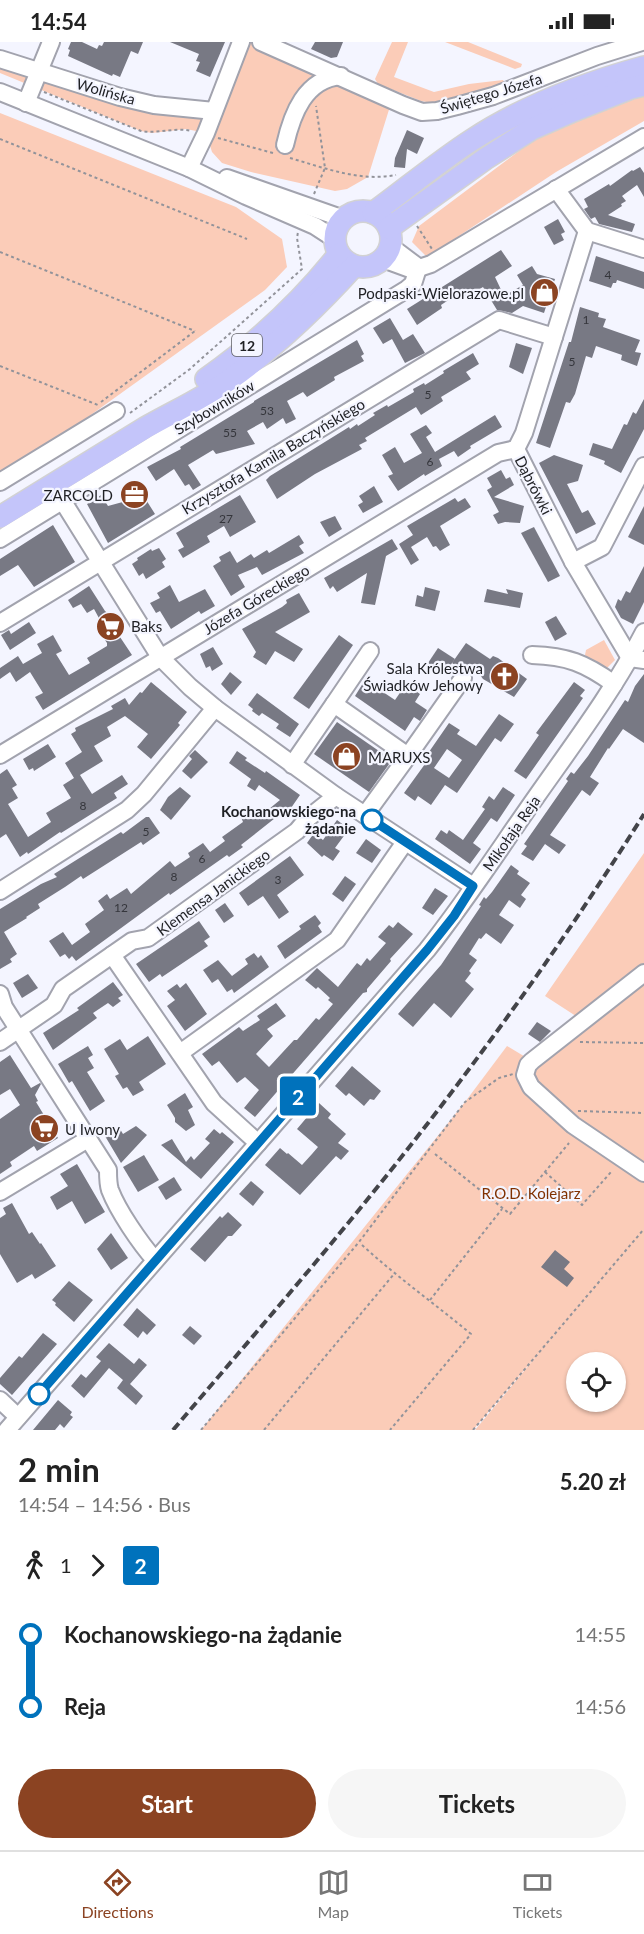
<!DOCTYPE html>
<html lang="en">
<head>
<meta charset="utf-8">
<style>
  :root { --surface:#fff; --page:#f6f6f6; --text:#222; --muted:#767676; --line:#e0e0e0; --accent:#8b4322 }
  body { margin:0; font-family:Lato,sans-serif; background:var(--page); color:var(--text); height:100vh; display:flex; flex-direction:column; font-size:22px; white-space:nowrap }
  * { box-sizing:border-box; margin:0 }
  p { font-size:20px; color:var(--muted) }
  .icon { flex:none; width:33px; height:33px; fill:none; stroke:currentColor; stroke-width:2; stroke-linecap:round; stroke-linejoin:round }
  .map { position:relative; height:1388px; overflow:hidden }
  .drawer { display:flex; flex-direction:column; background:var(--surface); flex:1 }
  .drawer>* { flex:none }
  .badge { padding:0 12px; border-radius:4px; font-size:21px; line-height:39px }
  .buttons { position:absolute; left:566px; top:1310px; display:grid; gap:12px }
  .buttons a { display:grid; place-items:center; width:60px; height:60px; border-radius:50%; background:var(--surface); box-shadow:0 2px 4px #0004; font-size:30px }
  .map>.badge { position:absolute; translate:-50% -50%; box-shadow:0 0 0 3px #fff }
  .legs { display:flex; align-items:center; gap:9px; height:66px; padding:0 18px; font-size:20px }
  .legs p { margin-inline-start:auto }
  .summary { display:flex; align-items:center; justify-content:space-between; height:102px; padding:0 18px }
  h1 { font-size:33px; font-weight:700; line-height:45px }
  .primary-button { display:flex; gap:12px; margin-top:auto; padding:12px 18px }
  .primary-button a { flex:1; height:69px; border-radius:36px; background:var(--accent); color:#fff; font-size:24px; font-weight:700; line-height:69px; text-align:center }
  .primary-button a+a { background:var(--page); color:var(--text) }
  ul { padding:0 18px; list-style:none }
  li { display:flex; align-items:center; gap:21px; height:72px; font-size:22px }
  li i { display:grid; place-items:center; width:9px; height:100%; margin:0 8px; background:currentColor }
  li i::after { content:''; width:15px; height:15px; margin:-8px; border:4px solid; border-radius:50%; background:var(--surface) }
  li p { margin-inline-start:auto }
  li:first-child i { background:linear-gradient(#0000 50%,currentColor 0) }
  li:last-child i { background:linear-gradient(currentColor 50%,#0000 0) }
  .status { display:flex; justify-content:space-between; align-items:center; height:42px; padding:0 30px; background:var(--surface); direction:ltr }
  .status svg { height:16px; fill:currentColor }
  .dock { display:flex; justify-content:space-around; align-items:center; height:84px; border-top:2px solid var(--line); background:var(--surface); font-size:16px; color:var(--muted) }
  .dock a { display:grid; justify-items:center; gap:3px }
  .dock .on { color:var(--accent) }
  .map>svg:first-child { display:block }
  .green { fill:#fbccb8; fill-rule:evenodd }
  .building { fill:#787984; fill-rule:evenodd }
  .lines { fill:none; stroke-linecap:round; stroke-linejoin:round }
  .minor-casing { stroke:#a2a3ae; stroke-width:20 }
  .major-casing { stroke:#d2d2d3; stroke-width:24 }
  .path { stroke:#92939a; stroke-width:2; stroke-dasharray:3 3; stroke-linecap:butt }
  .minor { stroke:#fff; stroke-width:16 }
  .major { stroke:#c4c5fa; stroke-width:21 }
  .rail { stroke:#434449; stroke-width:4; stroke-dasharray:9 4.5; stroke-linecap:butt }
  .line-1-casing { stroke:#fff; stroke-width:14 }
  .line-1 { stroke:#0072bc; stroke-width:9 }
  .stop-1-dot { fill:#fff; stroke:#0072bc; stroke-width:3 }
  .labels { text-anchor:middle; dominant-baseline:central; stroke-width:4.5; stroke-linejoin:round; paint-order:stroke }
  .number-label { font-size:12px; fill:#35363c }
  .shield { fill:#f4f5ff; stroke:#5f6066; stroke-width:1.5 }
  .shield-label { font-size:14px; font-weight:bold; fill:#1f2024 }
  .street-label { font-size:15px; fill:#1f2024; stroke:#f4f5ff }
  .poi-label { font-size:15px; fill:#1f2024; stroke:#f4f5ff; text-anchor:end }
  .stop-label { font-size:15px; font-weight:bold; fill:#1f2024; stroke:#f4f5ff; text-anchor:end }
  .park-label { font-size:15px; fill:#803102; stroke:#f4f5ff }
</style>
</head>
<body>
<div class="status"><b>14:54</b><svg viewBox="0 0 49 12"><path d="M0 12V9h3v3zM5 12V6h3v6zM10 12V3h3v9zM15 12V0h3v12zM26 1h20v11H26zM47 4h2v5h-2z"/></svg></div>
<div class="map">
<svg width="644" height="1388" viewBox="0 0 644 1388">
  <rect width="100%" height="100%" fill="#f4f5ff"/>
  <!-- green -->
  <g class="green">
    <polygon points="241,0 261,0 392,58 368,135 347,147 335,149 251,130 222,121 212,110 206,91 186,87 152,91 141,89 0,31 0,17 120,55 214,69"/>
    <polygon points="392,0 408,0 394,35 434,50 469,42 503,38 505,41 432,61 421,59 378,42 375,37"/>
    <polygon points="445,0 468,0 522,22 521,25 515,27"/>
    <polygon points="644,53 644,79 556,130 427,215 412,200 419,184 531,100 602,65"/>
    <polygon points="0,71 236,165 282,197 287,225 265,248 0,438"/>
    <polygon points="604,598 615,618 606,627 590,621 585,613 586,608"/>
    <path d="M644,811V1388H475L544,1305L473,1388H201L465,1060L507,1004L532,1019L582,978L545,954ZM576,1320H615V1359H576Z"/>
  </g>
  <!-- building -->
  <g class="building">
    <polygon points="71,0 82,0 97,7 99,3 102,4 104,0 143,0 138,12 131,9 120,35 113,32 112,34 68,14 70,8 68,7"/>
    <polygon points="170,0 225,0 210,35 196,29 200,20 196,19 199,12"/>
    <polygon points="315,0 343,0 337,15 331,16 311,7"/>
    <polygon points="407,88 424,96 417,112 407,107 405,126 394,125 395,116"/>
    <polygon points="640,125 644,131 644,155 637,143 622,154 626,159 621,162 622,164 608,173 635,182 632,190 599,182 595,175 591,177 584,167 588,165 584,157 609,142 610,144 632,128 633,129"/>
    <polygon points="558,177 565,190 561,192 564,198 554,203 544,185"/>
    <polygon points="501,208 512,224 495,235 504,254 523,243 517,233 532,224 537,232 555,237 544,271 523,264 512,271 497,268 483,245 463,257 459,251 441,263 442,266 417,283 407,267"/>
    <polygon points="596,214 644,230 644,247 617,238 616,241 613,241 611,246 589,239"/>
    <polygon points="580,265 599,271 598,275 606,277 603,285 640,298 635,310 641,311 637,324 621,318 622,313 596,304 592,316 586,314 575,352 570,361 566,360 550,406 536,401 569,300 571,300"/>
    <polygon points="390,276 403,298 413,292 425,311 405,321 392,297 383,302 373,286"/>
    <polygon points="357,298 364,312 361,314 364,319 334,335 335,338 307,355 303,350 287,359 296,377 286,382 283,376 267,387 263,380 247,389 255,402 216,412 213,408 188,423 201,443 193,448 189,442 185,444 174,427 156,439 147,425 181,407 180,405 254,360 254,359"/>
    <polygon points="516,301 532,306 523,332 509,325"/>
    <polygon points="473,311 479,322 466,330 471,337 441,355 443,359 421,373 416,365 365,396 367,399 359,403 362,407 315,432 277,457 266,438 270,434 349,385 350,387 357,382 358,384 375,373 373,371 387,363 388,365 414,350 413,347 424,341 425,343 444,331 443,329"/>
    <polygon points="644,357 644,387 621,431 604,422 605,419 589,413 593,401 612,407 624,382 627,383 633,370 636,372"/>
    <polygon points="495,373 502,385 470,404 471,406 458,415 454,409 439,417 442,424 425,434 424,432 398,449 388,434 393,432 382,413 395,405 404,421 422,411 410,392 426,383 432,391 426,395 435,410"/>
    <polygon points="554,413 583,423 578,439 567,442 582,471 588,468 596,482 576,492 539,421"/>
    <polygon points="501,428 506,437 510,435 514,443 494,455 524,464 520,481 505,480 498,482 493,473 499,470 487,448 492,445 487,436"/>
    <polygon points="374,444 383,460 363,471 358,463 363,460 359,454"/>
    <polygon points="138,445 155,472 108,501 87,462 101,453 108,464 130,458 127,452"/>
    <polygon points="240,453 256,480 230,495 224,484 207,494 210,500 183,516 178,508 184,505 176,491"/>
    <polygon points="455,456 458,460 465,456 471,465 440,484 450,503 440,509 436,504 433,505 427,495 411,505 419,518 411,523 399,502 413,493 407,484"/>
    <polygon points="644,464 644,503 628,495"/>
    <polygon points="335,474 342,487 329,495 320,480"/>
    <polygon points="53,483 75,520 34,545 18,523 0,534 0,517"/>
    <polygon points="534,485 560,534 548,540 521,491"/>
    <polygon points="299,493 304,501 299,504 304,511 262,533 257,525 238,533 245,545 231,554 213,524 221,519 219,515 230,509 237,521 251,512 254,516 267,508 269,511"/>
    <polygon points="392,497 398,507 386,514 375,563 361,561 367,531 337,550 333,544 330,547 324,536"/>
    <polygon points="159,506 166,517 162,520 165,525 146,537 143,531 139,534 132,522 138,518 137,516 151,507 152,509"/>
    <polygon points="644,524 644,560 633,582 621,576 615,565 618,557 621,559 626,549 630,551"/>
    <polygon points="170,543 179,560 205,547 215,564 201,572 199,569 171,587 160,569 156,571 150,561 160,556 157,551"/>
    <polygon points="89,544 105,569 111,574 119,587 116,589 132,613 43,668 35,655 43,651 30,630 16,640 10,630 0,637 0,626 18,614 23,622 42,611 37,602 53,593 62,609 56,612 69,633 90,621 87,616 107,604 107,601 101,592 106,589 94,567 87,571 81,562 73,566 68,558"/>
    <polygon points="425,545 440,549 435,569 415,564 417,553 423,555"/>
    <polygon points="487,547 508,552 506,547 523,551 520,566 484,560"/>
    <polygon points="299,551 310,570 275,590 303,607 294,620 275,609 266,623 253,615 256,610 242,587 282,565 287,561 286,558"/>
    <polygon points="556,574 567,592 555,599 545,580"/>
    <polygon points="29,580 36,591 10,608 1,593 9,588 11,592"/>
    <polygon points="339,593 353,603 309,667 293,656"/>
    <polygon points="466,601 490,617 493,614 498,616 527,637 514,655 483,637 472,622 468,627 459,626 452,621"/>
    <polygon points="213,605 223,622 212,629 210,624 206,626 200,612"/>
    <polygon points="438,606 455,617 444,632 428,621"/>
    <polygon points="230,630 242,640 231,653 221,642"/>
    <polygon points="644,632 644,701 623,687 609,707 608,706 590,735 599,741 590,754 582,748 550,793 566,803 559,812 545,802 533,819 521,812 527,804 524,802 568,739 566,737 571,730 574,732 588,714 625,658 628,660 635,644"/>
    <polygon points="365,638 395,658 406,642 420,652 415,660 427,668 420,679 414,675 405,689 355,654"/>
    <polygon points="151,640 187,670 178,681 180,683 151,717 137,705 148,692 125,674 107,685 111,694 94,704 103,719 80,733 92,752 122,733 128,742 114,751 117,756 61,791 60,790 28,812 27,810 20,815 6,792 0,796 0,732 7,727 17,743 12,746 18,756 8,762 28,795 51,780 46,771 71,756 63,743 74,736 65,721 82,710 71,692 76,689 75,686 113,667 111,664 125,656 129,663 140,650 142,651"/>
    <polygon points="574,640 585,648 580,654 583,656 526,737 514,729 539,693 536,691"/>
    <polygon points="257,651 299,682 290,695 276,686 279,682 262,671 259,674 252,669 253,667 248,663"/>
    <path d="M499,672L514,682L501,700L495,696L457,751L445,743L431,763L418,754L415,759L404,751L425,722L422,720L449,681L460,688L457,692L476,704ZM447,707L462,718L449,736L434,726Z"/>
    <polygon points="337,680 392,718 369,750 314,712"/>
    <polygon points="48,702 56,715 34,729 33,726 29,728 23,717"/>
    <polygon points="195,708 208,720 191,737 182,729 192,717 189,714"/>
    <polygon points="237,709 247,716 245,718 265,731 266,729 300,753 291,766 289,765 241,803 243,805 229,815 227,813 170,853 169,851 76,919 72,914 69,917 65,912 60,915 49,899 63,890 72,903 90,890 85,882 104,868 98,859 107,852 110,857 127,846 131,852 170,819 175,825 190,815 188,811 203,801 210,810 225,799 222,795 243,780 241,775 243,773 242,772 250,766 258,776 280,758 259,743 255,749 247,744 251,737 229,721"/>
    <polygon points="180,745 191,754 171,778 160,768 168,755"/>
    <polygon points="503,745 515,753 497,780 491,776 473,801 481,807 470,822 435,797 441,788 447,792 449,788 463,798 485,767 482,765 489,754 494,758"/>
    <polygon points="146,775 149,775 160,791 143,803 141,800 83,837 81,834 65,845 38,862 40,866 26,875 27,876 4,890 17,912 10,917 12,920 0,927 0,867 41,842 57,835 54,832 121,790 123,792"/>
    <polygon points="337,778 349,787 335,806 340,809 333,819 324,813 322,815 307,801 314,791 323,798"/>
    <polygon points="366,797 381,808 372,821 356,811"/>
    <polygon points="290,814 304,833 277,853 289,870 279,877 263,854 248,864 239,851"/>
    <polygon points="511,823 519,829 517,832 530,841 521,853 526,857 520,866 509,858 499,873 514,883 501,902 486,891 481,897 479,896 469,912 477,918 469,929 471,931 465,939 474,947 451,976 434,961 413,985 398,972 441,923 481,864 479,863 484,855 486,857 492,850"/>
    <polygon points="345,834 356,842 343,860 332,852"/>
    <polygon points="435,846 448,854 433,873 422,866"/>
    <polygon points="225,861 234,874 224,881 215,868"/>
    <polygon points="315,873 321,881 318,884 322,890 285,917 277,904 301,887 299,884"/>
    <polygon points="199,879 210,895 204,899 208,904 162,935 160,932 149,940 136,922"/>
    <polygon points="398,880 413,892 390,917 391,919 367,947 367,950 363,951 350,966 255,1075 244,1066 259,1048 245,1035 237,1041 219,1019 212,1024 202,1012 239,985 243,989 260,978 257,974 276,961 286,974 267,987 273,994 256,1012 269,1025 270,1024 294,998 297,998 316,976 319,978 333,962 328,958 330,956 318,945 316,947 305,938 317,926 338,945 357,921 361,924 367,916 370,919 386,901 378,895 389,883 393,886"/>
    <polygon points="254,911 258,916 261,913 269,925 234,951 232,947 227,950 218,937 212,941 203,928 218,918 232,934 248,922 245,917"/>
    <polygon points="28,932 38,946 22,956 13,941"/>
    <polygon points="113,940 123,953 118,956 121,959 113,965 108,961 93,971 97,976 53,1008 43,991 79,968 77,966"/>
    <polygon points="186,941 207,972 185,989 167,964 175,958 167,949 177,942 180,946"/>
    <polygon points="537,980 551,989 540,1000 528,992"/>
    <polygon points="148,994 166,1022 139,1040 144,1048 133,1054 127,1045 123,1047 115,1034 119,1032 104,1007 120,997 127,1008"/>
    <polygon points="88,1004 93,1013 88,1016 94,1026 87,1030 105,1059 90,1069 72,1039 69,1041 58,1022"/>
    <polygon points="10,1013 31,1046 40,1041 41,1042 35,1053 38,1059 36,1060 58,1096 37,1109 34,1104 10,1120 12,1124 0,1132 0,1077 20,1063 10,1047 0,1053 0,1020"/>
    <polygon points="352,1024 381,1049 374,1058 370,1057 364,1064 349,1051 346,1054 335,1044"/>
    <polygon points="185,1051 193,1065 188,1068 195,1083 186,1089 175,1080 175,1076 167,1063"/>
    <polygon points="319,1061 331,1072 328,1076 346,1092 338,1101 349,1109 341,1118 336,1114 300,1153 265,1123 280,1106 287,1112 288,1111 302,1123 312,1112 318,1105 297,1087"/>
    <polygon points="136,1084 147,1093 121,1121 105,1094 117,1087 120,1087 123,1092"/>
    <polygon points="214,1087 220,1092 222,1090 234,1100 201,1137 161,1103 172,1097 186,1120 191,1114 194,1118 210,1101 205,1097"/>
    <polygon points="144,1113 159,1138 138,1150 123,1125"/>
    <polygon points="77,1122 105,1170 85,1182 72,1159 57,1168 50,1155 68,1144 60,1132"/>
    <polygon points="174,1135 182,1148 166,1158 158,1145"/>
    <polygon points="251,1139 264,1150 253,1164 239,1152"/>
    <polygon points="12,1161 29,1192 32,1190 40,1202 41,1201 56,1224 35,1237 32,1232 17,1241 0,1212 0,1176 6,1172 3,1166"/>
    <polygon points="228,1170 242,1183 232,1194 228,1194 205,1220 190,1207 220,1174 222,1176"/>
    <polygon points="111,1191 128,1216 111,1228 97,1207"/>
    <polygon points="555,1208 570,1220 564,1227 574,1236 567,1245 541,1225"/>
    <polygon points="69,1239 93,1258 74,1280 55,1263 56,1261 52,1258"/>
    <polygon points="137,1266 156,1283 147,1293 143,1289 138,1296 123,1283"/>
    <polygon points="190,1284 202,1294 194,1303 182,1293"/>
    <polygon points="43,1291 57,1302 12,1353 0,1342 0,1336 19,1314 22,1316"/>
    <polygon points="109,1301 134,1322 139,1316 147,1323 130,1342 143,1354 136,1363 117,1346 123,1338 109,1326 84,1356 71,1344 81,1332 86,1336 101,1319 96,1315"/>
    <polygon points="58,1358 72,1370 70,1373 73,1375 64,1386 60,1382 55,1388 33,1388"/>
  </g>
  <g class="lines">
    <defs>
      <g id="minor">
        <polyline points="261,0 403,63 422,70 437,69 457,64 493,54 597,14 642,0"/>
        <polyline points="0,17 120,55 154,63 214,69"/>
        <polyline points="0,50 189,126 246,154 315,184 335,197"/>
        <polyline points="26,61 51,0"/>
        <path d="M285,103C292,72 305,37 341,34"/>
        <polyline points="189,126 206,91 241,0"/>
        <polyline points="227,136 344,177"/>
        <polyline points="556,147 587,189 644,207"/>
        <polyline points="587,189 524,391 516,407 573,520 630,616 644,618"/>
        <polyline points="390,204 418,225"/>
        <polyline points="383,217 413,228 431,222 644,95"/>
        <polyline points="0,440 116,369"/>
        <polyline points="62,458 160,615 190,645 215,666 336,754 473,844"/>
        <polyline points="0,497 407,247 413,242 418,226"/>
        <polyline points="573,520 602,505 644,424"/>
        <polyline points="0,581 499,278 554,295"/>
        <path d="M532,613C567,614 585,621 614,642"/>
        <polyline points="334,662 370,609"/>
        <polyline points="0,713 498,411 516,407"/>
        <polyline points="408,714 463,636"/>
        <polyline points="292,723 334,662 408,714 365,773"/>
        <polyline points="0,849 127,768 144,752 215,666"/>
        <polyline points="112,913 214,1061 258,1101"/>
        <polyline points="644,931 532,1019 528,1023 525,1033 531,1045 573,1083 644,1131"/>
        <path d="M0,952L4,965L108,1128C108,1135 108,1142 110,1148C118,1169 140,1201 155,1218"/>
        <polyline points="0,1000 54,963 63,947 132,899 148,896 297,789 307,777 336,754"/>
        <polyline points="180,1011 337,898 405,800"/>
        <polyline points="0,1150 88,1097"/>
        <polyline points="0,1358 18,1375"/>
        <path d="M7,1388L427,908C466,859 500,806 536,755C574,701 614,648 644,590"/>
      </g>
      <g id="major">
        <circle cx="363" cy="197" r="28"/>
        <path d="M373,171C406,147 438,120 472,98C524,64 585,41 644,25"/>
        <polyline points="389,186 485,117 532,87 573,69 631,46 644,43"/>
        <path d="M206,337C254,303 302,259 339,212"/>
        <path d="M0,475C48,445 97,416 145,386C173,370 202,357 229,338C275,305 316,266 354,224"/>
      </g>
    </defs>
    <!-- minor casing -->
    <use href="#minor" class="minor-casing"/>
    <!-- major casing -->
    <use href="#major" class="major-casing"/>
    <!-- path -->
    <g class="path">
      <path d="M44,50L141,89C159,92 175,85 192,89"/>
      <polyline points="218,96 273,111"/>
      <polyline points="0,97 247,197"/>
      <path d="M290,116C325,126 360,140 396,133"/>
      <polyline points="314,152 325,126 316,64"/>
      <polyline points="417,184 432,207"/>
      <polyline points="0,210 195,289"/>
      <polyline points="0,324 98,363"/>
      <polyline points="101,360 195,289"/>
      <polyline points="130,371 190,327 302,227 297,196 298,190"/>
      <polyline points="580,1000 644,1001"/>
      <polyline points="578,1069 644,1071"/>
      <polyline points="435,1112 510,1172 569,1101"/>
      <polyline points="545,1130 582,1163 611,1130"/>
      <path d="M362,1203C397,1235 435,1262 471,1292L390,1388"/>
      <polyline points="430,1258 502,1167"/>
      <polyline points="201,1388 359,1200 465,1060 499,1036 513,1032"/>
      <polyline points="264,1388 394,1232"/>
      <polyline points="473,1388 644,1187"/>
    </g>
    <!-- minor -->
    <use href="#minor" class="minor"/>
    <!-- major -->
    <use href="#major" class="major"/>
    <!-- rail -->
    <path class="rail" d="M173,1388C240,1309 309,1230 375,1148C472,1028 562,903 644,772"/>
  </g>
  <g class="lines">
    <defs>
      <polyline id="line-1" points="39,1352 427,908 454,874 473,844 372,778"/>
    </defs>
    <!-- line-1 casing -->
    <use href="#line-1" class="line-1-casing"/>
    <!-- line-1 -->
    <use href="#line-1" class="line-1"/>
  </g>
  <!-- icons -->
  <defs>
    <symbol id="shop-disc" viewBox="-11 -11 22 22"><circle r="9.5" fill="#8b4322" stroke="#f4f5ff"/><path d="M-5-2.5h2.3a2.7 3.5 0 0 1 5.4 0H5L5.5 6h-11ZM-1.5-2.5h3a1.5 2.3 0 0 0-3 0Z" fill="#fff"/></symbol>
    <symbol id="office-disc" viewBox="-11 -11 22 22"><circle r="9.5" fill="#8b4322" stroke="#f4f5ff"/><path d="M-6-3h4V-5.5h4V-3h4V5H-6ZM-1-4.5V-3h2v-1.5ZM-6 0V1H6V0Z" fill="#fff"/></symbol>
    <symbol id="supermarket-disc" viewBox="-11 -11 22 22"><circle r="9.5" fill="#8b4322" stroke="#f4f5ff"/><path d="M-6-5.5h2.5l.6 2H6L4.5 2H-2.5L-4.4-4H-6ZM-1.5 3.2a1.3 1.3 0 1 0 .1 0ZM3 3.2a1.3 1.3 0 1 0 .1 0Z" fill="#fff"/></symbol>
    <symbol id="church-disc" viewBox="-11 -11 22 22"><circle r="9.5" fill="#8b4322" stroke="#f4f5ff"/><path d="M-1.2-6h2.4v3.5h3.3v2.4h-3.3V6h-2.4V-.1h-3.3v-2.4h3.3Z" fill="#fff"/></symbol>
  </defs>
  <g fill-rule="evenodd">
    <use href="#shop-disc" x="528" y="234" width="33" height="33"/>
    <use href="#office-disc" x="118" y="436" width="33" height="33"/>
    <use href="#supermarket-disc" x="94" y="568" width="33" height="33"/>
    <use href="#church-disc" x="488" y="618" width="33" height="33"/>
    <use href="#shop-disc" x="330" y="698" width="33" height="33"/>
    <use href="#supermarket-disc" x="28" y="1070" width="33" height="33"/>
  </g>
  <!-- markers -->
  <g class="stop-1-dot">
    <circle cx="372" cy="778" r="10"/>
    <circle cx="39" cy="1352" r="10"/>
  </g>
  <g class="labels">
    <!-- number labels -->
    <g class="number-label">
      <text x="608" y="232">4</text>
      <text x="586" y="277">1</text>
      <text x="572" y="319">5</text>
      <text x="428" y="352">5</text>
      <text x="267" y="368">53</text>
      <text x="230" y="390">55</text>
      <text x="430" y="419">6</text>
      <text x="226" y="476">27</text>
      <text x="83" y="763">8</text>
      <text x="146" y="789">5</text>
      <text x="202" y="816">6</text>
      <text x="174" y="834">8</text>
      <text x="278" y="837">3</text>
      <text x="121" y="865">12</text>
    </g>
    <!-- shield labels -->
    <rect class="shield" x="232" y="292" width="30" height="22" rx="4.5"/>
    <g class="shield-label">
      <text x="247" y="303">12</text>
    </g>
    <!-- street labels -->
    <g class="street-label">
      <text transform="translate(106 49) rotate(16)">Wolińska</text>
      <text transform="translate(491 51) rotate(-17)">Świętego Józefa</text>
      <text transform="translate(214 365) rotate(-31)">Szybowników</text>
      <text transform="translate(273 414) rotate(-31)">Krzysztofa Kamila Baczyńskiego</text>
      <text transform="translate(534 443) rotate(63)">Dąbrówki</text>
      <text transform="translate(256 557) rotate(-31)">Józefa Góreckiego</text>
      <text transform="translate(511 791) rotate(-55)">Mikołaja Reja</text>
      <text transform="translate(213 850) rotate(-36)">Klemensa Janickiego</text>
    </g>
    <!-- poi labels -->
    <g class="poi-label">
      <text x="524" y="251">Podpaski-Wielorazowe.pl</text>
      <text x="113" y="453">ZARCOLD</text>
      <text x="131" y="584" text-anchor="start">Baks</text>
      <text x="483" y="626">Sala Królestwa<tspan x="483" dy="17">Świadków Jehowy</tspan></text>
      <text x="368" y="715" text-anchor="start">MARUXS</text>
      <text x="65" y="1087" text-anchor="start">U Iwony</text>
    </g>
    <!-- stop labels -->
    <g class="stop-label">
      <text x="356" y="769">Kochanowskiego-na<tspan x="356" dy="17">żądanie</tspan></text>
    </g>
    <!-- park labels -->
    <g class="park-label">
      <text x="531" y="1151">R.O.D. Kolejarz</text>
    </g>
  </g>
</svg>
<div class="buttons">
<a><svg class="icon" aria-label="locate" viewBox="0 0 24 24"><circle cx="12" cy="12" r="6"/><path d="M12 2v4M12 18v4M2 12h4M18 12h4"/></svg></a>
</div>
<b class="badge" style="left:298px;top:1054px;background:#0072bc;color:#fff">2</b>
</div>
<section class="drawer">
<div class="summary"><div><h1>2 min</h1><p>14:54 – 14:56 · Bus</p></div><b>5.20 zł</b></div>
<div class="legs"><svg class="icon" aria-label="walk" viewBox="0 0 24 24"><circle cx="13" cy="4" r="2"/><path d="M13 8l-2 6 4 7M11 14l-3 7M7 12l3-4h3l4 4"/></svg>1<svg class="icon" aria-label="forward" viewBox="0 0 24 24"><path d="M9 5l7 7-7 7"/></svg><b class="badge" style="background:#0072bc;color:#fff">2</b></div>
<ul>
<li><i style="color:#0072bc"></i><b>Kochanowskiego-na żądanie</b><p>14:55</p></li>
<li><i style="color:#0072bc"></i><b>Reja</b><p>14:56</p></li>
</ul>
<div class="primary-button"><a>Start</a><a>Tickets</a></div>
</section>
<nav class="dock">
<a class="on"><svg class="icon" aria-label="directions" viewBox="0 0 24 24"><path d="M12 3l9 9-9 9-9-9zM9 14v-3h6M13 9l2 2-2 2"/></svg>Directions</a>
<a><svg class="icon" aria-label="map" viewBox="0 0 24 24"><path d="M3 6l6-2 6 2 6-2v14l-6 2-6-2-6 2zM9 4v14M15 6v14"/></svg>Map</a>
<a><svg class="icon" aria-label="tickets" viewBox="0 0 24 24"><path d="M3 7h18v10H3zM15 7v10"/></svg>Tickets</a>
</nav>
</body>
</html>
